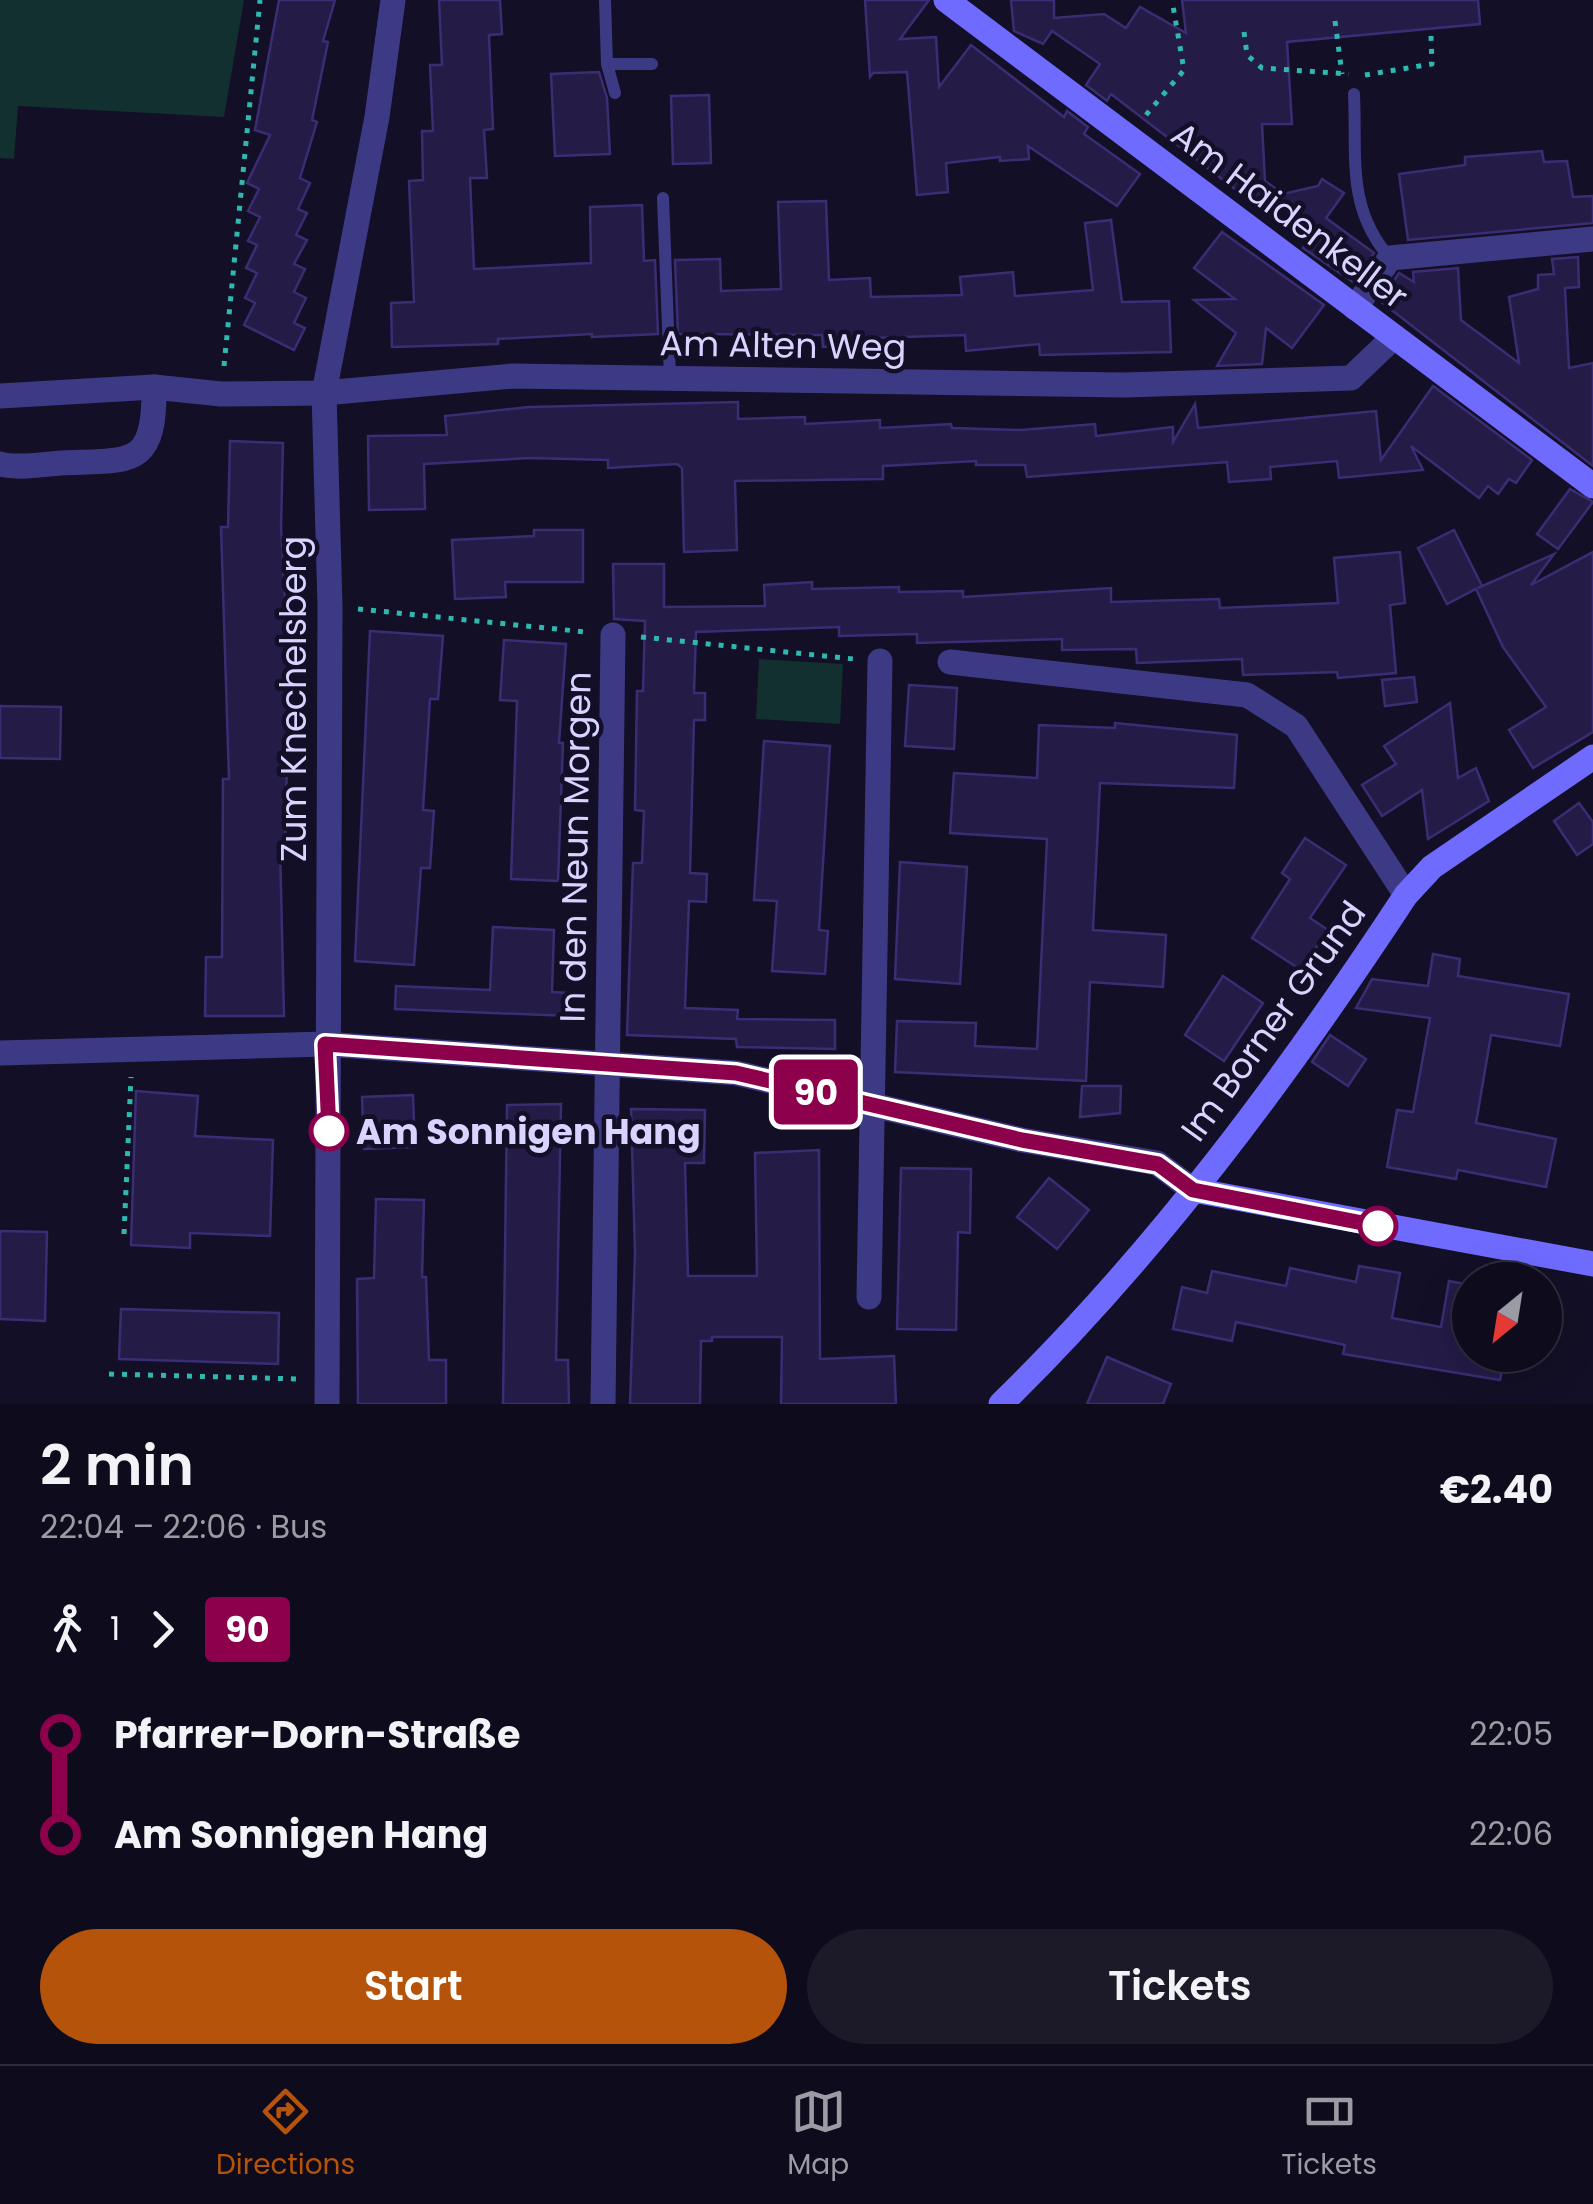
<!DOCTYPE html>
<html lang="en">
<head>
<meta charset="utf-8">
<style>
  :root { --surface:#0e0b1c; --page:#1c1929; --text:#f1f3f6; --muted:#9b9ba3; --line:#2e2b3b; --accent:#b45309 }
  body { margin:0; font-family:Poppins,sans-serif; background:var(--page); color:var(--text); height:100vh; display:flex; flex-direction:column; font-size:38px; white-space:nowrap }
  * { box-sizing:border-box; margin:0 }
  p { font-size:32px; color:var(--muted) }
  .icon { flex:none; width:55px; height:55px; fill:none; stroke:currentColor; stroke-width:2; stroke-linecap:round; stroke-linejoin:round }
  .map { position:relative; height:1404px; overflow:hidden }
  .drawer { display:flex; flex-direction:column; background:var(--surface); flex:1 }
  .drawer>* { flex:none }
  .badge { padding:0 20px; border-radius:8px; font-size:35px; line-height:65px }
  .needle { width:65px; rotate:210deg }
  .tools { position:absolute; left:1452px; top:1262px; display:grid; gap:20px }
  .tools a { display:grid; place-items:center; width:110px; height:110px; border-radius:50%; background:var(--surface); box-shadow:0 10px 40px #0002,0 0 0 2px var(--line); font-size:50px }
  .map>.badge { position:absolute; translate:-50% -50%; box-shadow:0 0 0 5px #fff }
  .legs { display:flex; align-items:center; gap:15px; height:110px; padding:0 40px; font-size:32px }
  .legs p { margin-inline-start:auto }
  .head { display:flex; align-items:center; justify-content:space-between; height:170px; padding:0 40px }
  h1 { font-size:55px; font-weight:600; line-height:75px }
  .primary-button { display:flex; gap:20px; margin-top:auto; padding:20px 40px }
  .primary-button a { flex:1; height:115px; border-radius:60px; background:var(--accent); color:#fff; font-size:40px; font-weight:600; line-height:115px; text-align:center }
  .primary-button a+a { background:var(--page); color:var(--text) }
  ul { padding:0 40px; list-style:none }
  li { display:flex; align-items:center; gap:35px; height:100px; font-size:38px }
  li i { display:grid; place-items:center; width:15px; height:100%; margin:0 12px; background:currentColor }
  li i::after { content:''; width:25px; height:25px; margin:-12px; border:8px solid; border-radius:50%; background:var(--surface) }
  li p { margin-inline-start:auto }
  li:first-child i { background:linear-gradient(#0000 50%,currentColor 0) }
  li:last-child i { background:linear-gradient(currentColor 50%,#0000 0) }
  .dock { display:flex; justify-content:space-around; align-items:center; height:140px; border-top:2px solid var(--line); background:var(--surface); font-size:28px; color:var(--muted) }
  .dock a { display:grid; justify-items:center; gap:5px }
  .dock .on { color:var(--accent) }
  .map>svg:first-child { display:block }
  .green { fill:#12302f }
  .building { fill:#241b47; stroke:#3b2d73; stroke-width:2.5 }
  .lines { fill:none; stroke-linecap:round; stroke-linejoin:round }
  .path { stroke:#2fb8b0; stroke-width:5; stroke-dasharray:5 8; stroke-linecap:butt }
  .lane { stroke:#3d3a85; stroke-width:12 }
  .street { stroke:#3d3a85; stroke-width:25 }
  .secondary { stroke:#6f6bff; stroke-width:25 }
  .line-1-casing { stroke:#fff; stroke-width:22 }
  .line-1 { stroke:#8d004c; stroke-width:15 }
  .stop-1-dot { fill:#fff; stroke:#8d004c; stroke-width:5 }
  .labels { text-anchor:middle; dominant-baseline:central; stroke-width:9; stroke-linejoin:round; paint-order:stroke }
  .street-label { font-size:35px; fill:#d9d4ff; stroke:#130f26 }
  .stop-label { font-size:35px; font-weight:bold; fill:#d9d4ff; stroke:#130f26; text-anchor:start }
</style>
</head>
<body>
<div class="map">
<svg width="1593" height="1404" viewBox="0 0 1593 1404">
  <rect width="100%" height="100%" fill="#130f26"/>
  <!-- green -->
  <g class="green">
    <polygon points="0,0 244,0 224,117 18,106 14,159 0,158"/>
    <polygon points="759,659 843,664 840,724 756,719"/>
  </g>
  <!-- building -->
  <g class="building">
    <polygon points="279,0 335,0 323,41 328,42 312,120 317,122 300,178 310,183 298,209 307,213 296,235 307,240 294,264 305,269 294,292 306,298 294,323 305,328 294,350 244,325 255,303 245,298 257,273 246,268 257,245 248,241 260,217 248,211 259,189 247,183 270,135 255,130"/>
    <polygon points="439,0 500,0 502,34 489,35 493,129 484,130 487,178 470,178 474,269 591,263 590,207 642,205 644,261 655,260 658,334 592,337 592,334 498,339 498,344 392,347 391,303 414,302 409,181 423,180 422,131 433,131 430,65 442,65"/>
    <polygon points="865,0 929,0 900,39 936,37 939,87 971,45 1064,117 1067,111 1088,127 1084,134 1140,174 1117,206 1028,146 1029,159 1000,161 1000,157 946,163 948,192 917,195 907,72 873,73 870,77"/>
    <polygon points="1011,0 1054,0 1054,18 1104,14 1126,28 1140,7 1186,33 1182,0 1478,0 1480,24 1287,42 1292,124 1262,124 1265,181 1283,194 1318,186 1322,179 1344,193 1326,218 1374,253 1353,282 1303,248 1319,227 1282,200 1270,216 1111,94 1107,101 1086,85 1100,64 1052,31 1043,44 1014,31"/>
    <polygon points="599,72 607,98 610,154 555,156 551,74"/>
    <polygon points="709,95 711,163 673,164 671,96"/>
    <polygon points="1542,151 1544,162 1567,161 1573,197 1593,196 1593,223 1408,240 1399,174 1465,165 1465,157"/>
    <polygon points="826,201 829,280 870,278 871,297 962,295 960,277 1013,272 1015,296 1093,290 1085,223 1111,220 1122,302 1169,301 1171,352 1040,355 1039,344 966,351 965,335 874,338 874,344 823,347 822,335 678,334 675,260 720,259 721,291 781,289 778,202"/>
    <polygon points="1222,232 1324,305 1292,348 1266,328 1262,364 1217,366 1236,333 1194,300 1235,299 1194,268"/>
    <polygon points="1578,257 1579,287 1565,288 1569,368 1593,363 1593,466 1380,301 1399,273 1414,282 1413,272 1458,268 1461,320 1519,363 1509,297 1538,289 1538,275 1554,274 1552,259"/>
    <polygon points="1433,386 1532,460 1516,483 1509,479 1498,494 1488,486 1479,498 1411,446 1423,470 1339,478 1337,461 1270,467 1271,479 1229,482 1227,462 1027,477 1025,465 976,465 976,461 883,466 883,479 735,481 737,550 684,552 682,468 677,464 608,468 608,460 530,458 424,464 425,509 369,510 368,436 447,435 445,416 529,407 738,402 738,419 805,417 805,424 880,420 880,428 951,424 952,428 1021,430 1095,424 1096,436 1173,427 1173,442 1195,404 1198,428 1376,411 1381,460"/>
    <polygon points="230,441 283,443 281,527 289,672 285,847 280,847 284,1016 205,1016 206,957 222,957 223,779 229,779 221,527 228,527"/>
    <polygon points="1570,489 1593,502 1558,549 1537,534"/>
    <polygon points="534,530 583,530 583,582 505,582 506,597 455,599 452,540 534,536"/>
    <polygon points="1454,530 1482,586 1478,588 1554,554 1531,585 1593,552 1593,732 1533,768 1509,730 1546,707 1503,647 1476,589 1447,604 1418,548"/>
    <polygon points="1400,552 1405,603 1390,605 1396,673 1338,678 1337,672 1243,675 1242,659 1137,663 1136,649 1062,650 1062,639 917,643 917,634 839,636 839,627 696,632 694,693 705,693 705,720 694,720 690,873 707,874 706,902 689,901 685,1008 738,1010 737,1019 835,1020 835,1049 737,1047 736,1039 627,1035 633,863 642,863 644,811 635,810 637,691 643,691 645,621 614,619 613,564 664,564 664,607 765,606 764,585 812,582 812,589 899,587 899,592 963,591 963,597 1111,588 1111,602 1219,599 1220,608 1338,603 1334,558"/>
    <polygon points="370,631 443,636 438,699 430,699 423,810 434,811 430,868 421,868 414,965 355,961"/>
    <polygon points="504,640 566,644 559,743 563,743 558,881 511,879 517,701 500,700"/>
    <polygon points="1414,677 1417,702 1385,706 1382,680"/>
    <polygon points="909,685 957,688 954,749 905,746"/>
    <polygon points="1450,703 1458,778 1476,768 1489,801 1428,839 1422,790 1382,816 1362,785 1396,764 1384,746"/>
    <polygon points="0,706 61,707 60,759 0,758"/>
    <polygon points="1115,723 1237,735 1234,788 1100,783 1093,930 1166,935 1163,987 1090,982 1086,1081 895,1072 897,1021 976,1023 975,1046 1037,1049 1047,839 950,833 954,773 1037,778 1039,725 1115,728"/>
    <polygon points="764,741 830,746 819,930 828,931 825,974 772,971 777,901 754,900"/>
    <polygon points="1579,803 1593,822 1593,844 1577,855 1554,821"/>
    <polygon points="1305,838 1346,865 1310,918 1328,930 1301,970 1252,938 1290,879 1282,873"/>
    <polygon points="900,862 967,867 960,984 895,979"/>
    <polygon points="493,927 554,930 552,992 569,993 569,1016 395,1009 396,986 490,990"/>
    <polygon points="1433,954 1460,959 1458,976 1569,994 1560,1046 1491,1035 1476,1123 1556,1139 1546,1187 1458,1170 1456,1179 1387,1167 1397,1110 1413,1112 1430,1018 1356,1008 1372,979 1428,986"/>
    <polygon points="1223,976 1263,1003 1224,1061 1185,1035"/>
    <polygon points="1330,1035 1366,1059 1348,1086 1312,1062"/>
    <polygon points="1082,1086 1121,1086 1120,1113 1080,1117"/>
    <polygon points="136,1091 198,1096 195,1136 273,1140 270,1236 190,1233 190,1248 131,1245"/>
    <polygon points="413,1095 415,1147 364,1149 362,1097"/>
    <polygon points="561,1104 556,1360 568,1360 569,1404 503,1404 507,1105"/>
    <polygon points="631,1109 705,1110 704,1163 685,1163 688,1276 757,1276 755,1153 819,1150 820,1359 894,1356 896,1404 781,1404 782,1337 712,1337 712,1341 701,1341 700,1404 630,1404 635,1253"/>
    <polygon points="901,1168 971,1169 970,1233 958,1232 956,1330 897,1329"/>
    <polygon points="1049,1178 1089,1210 1057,1249 1017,1217"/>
    <polygon points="376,1199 424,1200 422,1277 426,1277 429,1360 446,1360 446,1404 358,1404 357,1279 374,1278"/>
    <polygon points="0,1231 47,1232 45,1321 0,1319"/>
    <polygon points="1359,1266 1400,1273 1392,1318 1441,1327 1449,1281 1470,1285 1470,1355 1505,1355 1500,1380 1343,1354 1345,1345 1236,1322 1232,1341 1173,1329 1182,1287 1207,1293 1212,1271 1286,1286 1290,1268 1356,1282"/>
    <polygon points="121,1309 279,1313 278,1364 119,1359"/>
    <polygon points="1107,1357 1171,1384 1163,1404 1087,1404"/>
  </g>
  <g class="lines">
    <!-- path -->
    <g class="path">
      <polyline points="1335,21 1342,74"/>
      <polyline points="1244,32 1247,55 1262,68 1349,74"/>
      <polyline points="1365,75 1432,64 1431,36"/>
      <polyline points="1146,115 1184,70 1172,0"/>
      <polyline points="224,366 260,0"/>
      <polyline points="358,609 586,632"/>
      <polyline points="641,637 854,659"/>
      <polyline points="124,1234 131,1077"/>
      <polyline points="109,1374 300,1379"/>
    </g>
    <!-- lane -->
    <g class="lane">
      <polyline points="605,0 607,64 615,93"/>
      <polyline points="607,64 652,64"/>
      <path d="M1354,94C1357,157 1346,208 1390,258"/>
      <polyline points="663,198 670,378"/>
    </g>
    <!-- street -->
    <g class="street">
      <polyline points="1355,308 1390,258 1593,239"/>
      <polyline points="0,396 154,387 221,394 324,393 512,376 1124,385 1351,378 1394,337"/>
      <path d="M0,464C18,469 43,464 62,463C132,460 155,468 154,387"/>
      <polyline points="950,662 1247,695 1296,726 1406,895"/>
      <polyline points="0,1053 325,1044 736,1073 1022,1140 1157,1163 1193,1190"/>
      <polyline points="869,1297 880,661"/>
      <polyline points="327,1404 330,606 324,393 377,117 393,0"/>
      <polyline points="603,1404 613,635"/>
    </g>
    <!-- secondary -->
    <g class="secondary">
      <polyline points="946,0 1593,486"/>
      <polyline points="1193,1190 1593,1264"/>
      <path d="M1001,1404C1157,1252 1287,1076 1406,895L1432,867L1593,757"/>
    </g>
  </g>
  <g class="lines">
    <defs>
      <polyline id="line-1" points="329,1131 325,1044 736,1073 1022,1140 1158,1164 1193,1190 1378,1226"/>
    </defs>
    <!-- line-1 casing -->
    <use href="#line-1" class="line-1-casing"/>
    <!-- line-1 -->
    <use href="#line-1" class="line-1"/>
  </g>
  <!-- markers -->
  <g class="stop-1-dot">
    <circle cx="329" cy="1131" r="18"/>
    <circle cx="1378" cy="1226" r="18"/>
  </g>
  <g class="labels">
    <!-- street labels -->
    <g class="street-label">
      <text transform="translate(1290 215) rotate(37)">Am Haidenkeller</text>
      <text transform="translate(783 345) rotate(1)">Am Alten Weg</text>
      <text transform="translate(293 699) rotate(-90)">Zum Knechelsberg</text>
      <text transform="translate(575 847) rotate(-89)">In den Neun Morgen</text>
      <text transform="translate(1273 1021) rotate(-54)">Im Borner Grund</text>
    </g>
    <!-- stop labels -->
    <g class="stop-label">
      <text x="356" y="1131">Am Sonnigen Hang</text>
    </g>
  </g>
</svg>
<div class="tools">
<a><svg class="needle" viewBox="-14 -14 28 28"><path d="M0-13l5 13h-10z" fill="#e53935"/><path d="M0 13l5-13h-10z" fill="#9b9ba3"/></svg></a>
</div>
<b class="badge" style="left:816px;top:1092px;background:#8d004c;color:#fff">90</b>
</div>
<section class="drawer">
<div class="head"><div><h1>2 min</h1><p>22:04 – 22:06 · Bus</p></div><b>€2.40</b></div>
<div class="legs"><svg class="icon" aria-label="walk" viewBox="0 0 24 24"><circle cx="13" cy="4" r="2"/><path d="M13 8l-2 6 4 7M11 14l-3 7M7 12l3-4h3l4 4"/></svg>1<svg class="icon" aria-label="forward" viewBox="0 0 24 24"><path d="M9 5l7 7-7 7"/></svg><b class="badge" style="background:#8d004c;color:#fff">90</b></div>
<ul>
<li><i style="color:#8d004c"></i><b>Pfarrer-Dorn-Straße</b><p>22:05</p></li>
<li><i style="color:#8d004c"></i><b>Am Sonnigen Hang</b><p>22:06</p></li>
</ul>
<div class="primary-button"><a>Start</a><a>Tickets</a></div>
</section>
<nav class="dock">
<a class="on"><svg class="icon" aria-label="directions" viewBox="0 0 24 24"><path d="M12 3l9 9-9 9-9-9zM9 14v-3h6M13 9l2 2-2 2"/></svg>Directions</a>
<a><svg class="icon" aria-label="map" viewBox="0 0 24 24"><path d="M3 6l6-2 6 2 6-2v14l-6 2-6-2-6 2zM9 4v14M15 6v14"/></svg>Map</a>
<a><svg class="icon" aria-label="tickets" viewBox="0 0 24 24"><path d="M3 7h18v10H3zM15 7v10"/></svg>Tickets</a>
</nav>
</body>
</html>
